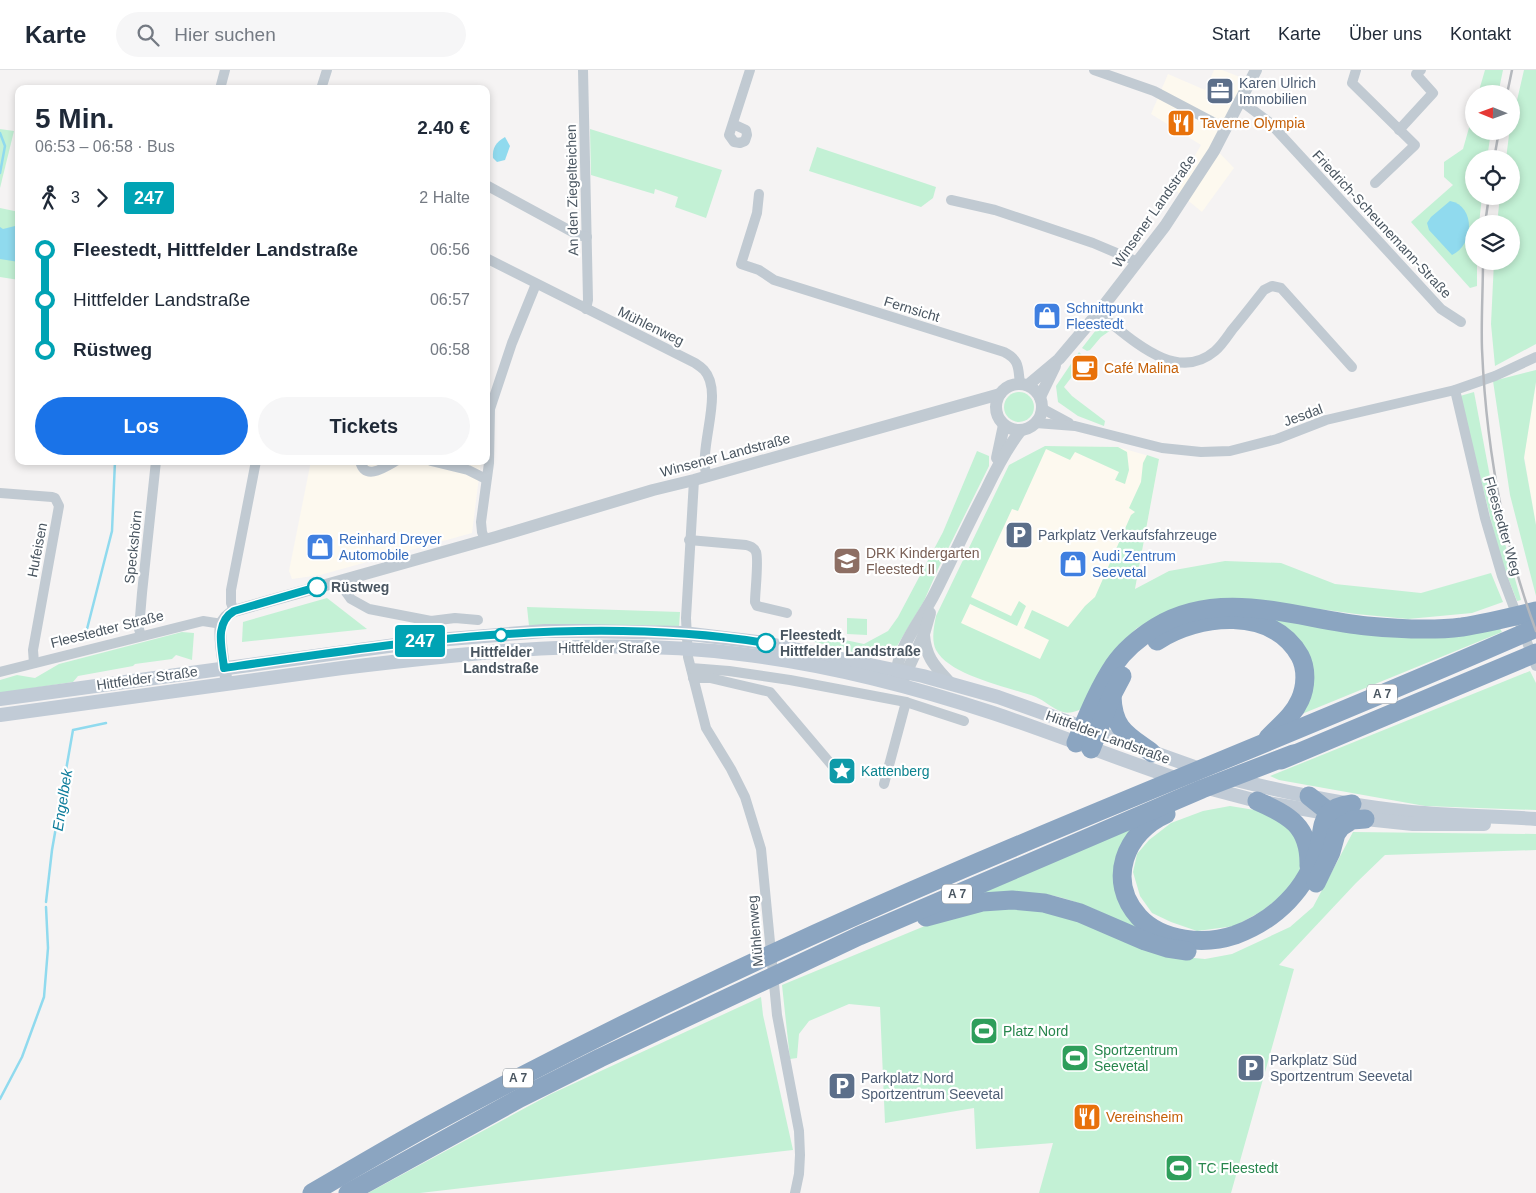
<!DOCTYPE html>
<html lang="de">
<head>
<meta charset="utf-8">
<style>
  :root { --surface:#fff; --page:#f6f6f7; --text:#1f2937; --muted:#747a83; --line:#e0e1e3; --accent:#1a73e8 }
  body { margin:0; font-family:Arial,sans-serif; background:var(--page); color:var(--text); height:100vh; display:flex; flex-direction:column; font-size:19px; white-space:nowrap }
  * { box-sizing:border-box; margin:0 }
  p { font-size:16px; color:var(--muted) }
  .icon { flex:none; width:28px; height:28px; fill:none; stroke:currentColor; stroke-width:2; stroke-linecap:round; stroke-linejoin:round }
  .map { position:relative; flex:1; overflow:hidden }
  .panel { position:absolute; left:15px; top:15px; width:475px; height:380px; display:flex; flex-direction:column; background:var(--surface); border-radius:10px; box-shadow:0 2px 8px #0003 }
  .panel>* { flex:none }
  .badge { padding:0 10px; border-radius:4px; font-size:18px; line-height:32px }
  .needle { width:32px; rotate:271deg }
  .controls { position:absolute; left:1465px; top:15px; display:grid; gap:10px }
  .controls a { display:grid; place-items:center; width:55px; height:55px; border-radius:50%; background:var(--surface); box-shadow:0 2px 8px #0003; font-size:25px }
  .map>.badge { position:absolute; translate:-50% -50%; box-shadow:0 0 0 2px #fff }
  .legs { display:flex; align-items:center; gap:8px; height:55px; padding:0 20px; font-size:16px }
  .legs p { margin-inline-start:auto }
  .overview { display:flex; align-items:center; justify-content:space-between; height:85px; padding:0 20px }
  h1 { font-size:28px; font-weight:800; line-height:38px }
  .action { display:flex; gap:10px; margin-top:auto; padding:10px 20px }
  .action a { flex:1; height:58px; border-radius:30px; background:var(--accent); color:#fff; font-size:20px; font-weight:800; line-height:58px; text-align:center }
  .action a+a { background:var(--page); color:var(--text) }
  ul { padding:0 20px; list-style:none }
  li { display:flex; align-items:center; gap:18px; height:50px; font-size:19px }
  li i { display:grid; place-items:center; width:8px; height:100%; margin:0 6px; background:currentColor }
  li i::after { content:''; width:12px; height:12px; margin:-6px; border:4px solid; border-radius:50%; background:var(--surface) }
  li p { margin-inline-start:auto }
  li:first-child i { background:linear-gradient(#0000 50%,currentColor 0) }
  li:last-child i { background:linear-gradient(currentColor 50%,#0000 0) }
  header { display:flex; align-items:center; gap:30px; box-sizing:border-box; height:70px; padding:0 25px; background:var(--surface); border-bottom:1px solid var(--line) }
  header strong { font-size:24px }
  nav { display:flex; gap:28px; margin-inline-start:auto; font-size:18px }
  .search { width:350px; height:45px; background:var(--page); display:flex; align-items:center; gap:12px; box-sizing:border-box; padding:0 18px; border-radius:28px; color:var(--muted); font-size:19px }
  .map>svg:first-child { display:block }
  .commercial { fill:#fdf9ef }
  .green { fill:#c3f1d5 }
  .water { fill:#90daee }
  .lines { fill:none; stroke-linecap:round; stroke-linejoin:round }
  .stream { stroke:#90daee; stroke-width:2.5 }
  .minor { stroke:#c1cad2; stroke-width:10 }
  .tertiary { stroke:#c1cad2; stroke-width:12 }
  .secondary { stroke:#c1cbd6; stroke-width:14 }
  .motorway { stroke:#8ba5c1; stroke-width:19 }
  .rail { stroke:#b5b8bd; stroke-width:2.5 }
  .line-1-casing { stroke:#fff; stroke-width:11 }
  .line-1 { stroke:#00a3b4; stroke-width:8 }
  .stop-1-dot { fill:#fff; stroke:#00a3b4; stroke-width:2.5 }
  .labels { text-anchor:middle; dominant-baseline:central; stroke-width:4.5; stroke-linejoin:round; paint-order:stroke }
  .shield { fill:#fff; stroke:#808990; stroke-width:1 }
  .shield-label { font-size:12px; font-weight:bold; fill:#4a5661 }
  .service-label { font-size:14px; fill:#4e5e75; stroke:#fff; text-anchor:start }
  .food-label { font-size:14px; fill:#c56008; stroke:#fff; text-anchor:start }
  .street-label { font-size:14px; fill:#4a5661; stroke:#fff }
  .shop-label { font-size:14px; fill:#366cbe; stroke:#fff; text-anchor:start }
  .education-label { font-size:14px; fill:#785e54; stroke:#fff; text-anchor:start }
  .stop-label { font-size:14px; font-weight:bold; fill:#4a5661; stroke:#fff; text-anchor:start }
  .culture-label { font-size:14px; fill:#0d838f; stroke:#fff; text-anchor:start }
  .leisure-label { font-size:14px; fill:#27864d; stroke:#fff; text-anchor:start }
  .water-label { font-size:15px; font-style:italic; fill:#0c7c9b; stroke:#fff }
</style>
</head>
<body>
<header>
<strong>Karte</strong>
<div class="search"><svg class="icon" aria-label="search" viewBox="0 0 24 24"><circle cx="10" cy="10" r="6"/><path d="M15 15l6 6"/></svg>Hier suchen</div>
<nav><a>Start</a><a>Karte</a><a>Über uns</a><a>Kontakt</a></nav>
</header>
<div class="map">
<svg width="1536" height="1123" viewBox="0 0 1536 1123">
  <rect width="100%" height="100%" fill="#f5f3f3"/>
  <!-- commercial -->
  <g class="commercial">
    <polygon points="1214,0 1222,0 1245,9 1211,74 1234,98 1202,142 1175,120 1201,75 1151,44 1168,4 1205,20"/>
    <polygon points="1536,314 1536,455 1524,385"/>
    <polygon points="1045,376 1118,377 1159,389 1135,519 1051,600 944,561"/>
    <polygon points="311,391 481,391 472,463 320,505 292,509 289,501"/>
  </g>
  <!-- green -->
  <g class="green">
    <polygon points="1485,0 1503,0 1498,24 1478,24"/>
    <polygon points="1524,0 1536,0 1536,274 1495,296 1491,254 1494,191 1511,191 1511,154 1497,154 1500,126 1511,126 1511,89 1506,89 1509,65"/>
    <polygon points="1474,40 1474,61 1491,61 1487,89 1474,89 1474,126 1482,126 1479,154 1474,154 1474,191 1477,191 1477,216 1470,218 1411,152 1453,115 1444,107 1444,92 1463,79"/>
    <polygon points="0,59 14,61 0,118"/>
    <polygon points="590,59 722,100 706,148 675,137 678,127 655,119 654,124 591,105"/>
    <polygon points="817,77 936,117 933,128 921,137 809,101"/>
    <polygon points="0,138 19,142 19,210 0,207"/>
    <polygon points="1100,259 1111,260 1101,267 1090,280 1087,281 1082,278 1096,260"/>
    <polygon points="1079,282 1084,287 1076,298 1077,300 1064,317 1072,326 1105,351 1104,356 1078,346 1058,332 1056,316"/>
    <polygon points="1536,300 1536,312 1524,388 1536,455 1536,526 1510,425 1493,311"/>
    <circle cx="1019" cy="337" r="15"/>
    <polygon points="1474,322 1498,449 1521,530 1517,531 1501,490 1460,326"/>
    <path d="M1045,376L1118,377L1127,382L1129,400L1125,414L1115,410L1119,402L1075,382L1070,390L1046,379L1018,441L1012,439L971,527L1011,546L1019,531L1026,536L1017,556L970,534L961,553L1040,589L1049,570L1024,558L1032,540L1068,557L1085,536L1095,527L1131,445L1135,442L1129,438L1141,412L1143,393L1147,385L1159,389L1135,519L1169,501L1225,491L1281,493L1335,514L1421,523L1491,503L1503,532L1472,543L1408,549L1356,544L1238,528L1186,535L1137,558L1113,582L1085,637C1078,641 1070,644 1063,642C1053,639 1045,631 1036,627C1009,617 950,606 936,580C931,570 934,556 936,546L1009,395Z"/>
    <path d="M977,381L989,386V396L938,499L924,531L894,581C877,593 831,575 811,571L812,563L864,574L888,561L898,547L943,462Z"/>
    <polygon points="327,528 367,559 242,572 243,552"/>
    <polygon points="527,537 680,542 679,557 644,555 529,556"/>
    <polygon points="1262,545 1499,557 1502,562 1297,646 1311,614"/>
    <polygon points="847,548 867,549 867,565 847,564"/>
    <polygon points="182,562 194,563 192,590 176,585 172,589 135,594 133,596 78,606 73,612 0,623 0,610 17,605 35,608 59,594"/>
    <polygon points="1530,601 1536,613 1536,740 1425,736 1279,710 1270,706"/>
    <polygon points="1230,736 1261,741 1298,763 1302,803 1288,821 1262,841 1235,856 1197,861 1171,852 1152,843 1140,826 1133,802 1137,784 1149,770 1171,753 1203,741"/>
    <path d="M1141,753L1121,779L1142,861C1108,846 1064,821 1026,823C1004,824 982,828 961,831Z"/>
    <polygon points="1353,762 1536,764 1536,780 1385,785 1356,813 1279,895 1294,899 1231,1123 1039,1123 1053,1073 976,1079 974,1038 885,1053 880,937 849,934 809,951 799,964 797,988 790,989 782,915 949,846 1000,837 1055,841 1172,886 1205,889 1232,884 1290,857 1313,837"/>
    <polygon points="761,927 763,945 793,1080 420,1123 368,1123 551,1024"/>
  </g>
  <!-- water -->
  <g class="water">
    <path d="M505,67L510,76L505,90L497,92L493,88C492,78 496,72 505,67Z"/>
    <path d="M1450,131C1476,136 1474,175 1452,185L1429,160L1427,153L1431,147Z"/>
    <polygon points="19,155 19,192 0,189 0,157 3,159"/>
  </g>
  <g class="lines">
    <!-- stream -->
    <g class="stream">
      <polyline points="0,63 5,76 0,103"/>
      <polyline points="87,559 112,461 115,391"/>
      <polyline points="46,832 52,780 73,660 106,653"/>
      <polyline points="0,1029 22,987 44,927 48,878 46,837"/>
    </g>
    <!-- minor -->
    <g class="minor">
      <polyline points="583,0 588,230 586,239"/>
      <polyline points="1094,0 1154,21 1226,59"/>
      <polyline points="1356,0 1352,13 1415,75 1375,113"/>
      <polyline points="220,19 225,0"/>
      <polyline points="321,19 327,0"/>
      <polyline points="1241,31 1269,52 1441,239 1461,252"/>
      <polyline points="733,54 746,60 747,65 745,71 740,73 734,72 729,65 750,0"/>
      <polyline points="1399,60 1433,23 1416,4 1421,0"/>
      <polyline points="486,115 578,165 587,167"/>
      <path d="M759,124L757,143L741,194L759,200L774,210L1004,282C1020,290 1018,298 1020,314"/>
      <polyline points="951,130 995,140 1031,152 1093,173 1138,192"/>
      <path d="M486,188L695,293C698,295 702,298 704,300C725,323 697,378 707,407"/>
      <path d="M1098,243C1129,266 1175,315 1215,281C1222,275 1227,267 1232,260C1243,247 1253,234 1264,220L1272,216L1281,218L1352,297"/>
      <polyline points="1455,320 1485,448 1502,506 1536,596"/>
      <polyline points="1043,339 1069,353"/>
      <polyline points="1036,353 1075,356 1162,378 1201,382 1230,381 1277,369 1326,350 1455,320 1495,306 1536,287"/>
      <path d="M360,391C365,411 384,398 396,391"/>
      <polyline points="431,391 468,400 486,409"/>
      <polyline points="694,410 686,548 688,587 706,658 731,699 745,727 761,779 777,945 799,1061 800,1085 799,1104 795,1123"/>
      <polyline points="0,423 52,427 55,428 59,436 33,580 34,593"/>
      <polyline points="485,470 482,462 481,452 489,393 490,339 512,273 536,214"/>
      <path d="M689,470L746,475C750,476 754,477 756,482C759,489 755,522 755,532L757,536L787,543"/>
      <polyline points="343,510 346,522 351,529 369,539 431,551 455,548 478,550"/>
      <polyline points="234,541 231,533 231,520 256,391"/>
      <polyline points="141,566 139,559 142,523 156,391"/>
      <polyline points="691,598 729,601 790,610 906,632 964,651"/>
      <polyline points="0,602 203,551 222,554"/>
      <polyline points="693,608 710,608 770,622 836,700"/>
      <polyline points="884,714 906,632"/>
    </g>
    <!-- tertiary -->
    <g class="tertiary">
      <circle cx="1019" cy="337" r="23"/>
      <polyline points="1028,315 1059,289 1098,243 1165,156 1214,81 1256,0"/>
      <polyline points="1040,327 1055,296"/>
      <polyline points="997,388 1004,355"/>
      <path d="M924,565C926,589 936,597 951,614"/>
      <path d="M897,610C893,582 923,548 935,523C952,489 968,454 986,420C996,399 1007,378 1021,360"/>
      <polyline points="903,610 924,564 930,543"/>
      <path d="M227,614C225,599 218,569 221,555C223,548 228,544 234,541L496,467L653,420L694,410L1000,324"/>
    </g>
    <!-- secondary -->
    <g class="secondary">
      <polyline points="0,629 425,571 545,561 583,561 683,563 765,573 923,606 998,627 1203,700"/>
      <path d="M0,645C114,629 228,613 342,598C474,582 607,567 740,584C826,594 911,616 993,643C1056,664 1118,689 1181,710"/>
      <path d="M1228,708C1288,723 1349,736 1411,742C1452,746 1494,746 1536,749"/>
      <polyline points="1204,717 1257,731 1332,744"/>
      <polyline points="1356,748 1413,754 1484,754"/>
    </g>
    <!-- motorway -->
    <g class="motorway">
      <path d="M1157,571C1198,544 1272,536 1300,586C1307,599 1306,617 1300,630C1293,646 1279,656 1268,668"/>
      <path d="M1112,626C1113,660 1128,665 1152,683"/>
      <path d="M1076,673C1087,647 1098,619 1114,595C1125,579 1140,567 1156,557C1222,517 1297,549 1367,556C1398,559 1431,561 1462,557C1487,553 1511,547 1536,541"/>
      <polyline points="1091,679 1112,625 1122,606"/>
      <polyline points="1281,690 1536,583"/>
      <polyline points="1309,726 1324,738 1334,753"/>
      <path d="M1257,731C1289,745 1310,756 1309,796"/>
      <path d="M1166,744C1125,762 1106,811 1139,847C1162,872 1205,875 1235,865C1276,850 1307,819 1319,777C1322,767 1321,753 1328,744C1334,737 1343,735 1352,734"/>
      <polyline points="1316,813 1331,782 1336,764 1341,757 1352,750 1365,749"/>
      <polyline points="926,847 982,832 1012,830 1044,833 1080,843 1145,871 1167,878 1187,881"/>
      <path d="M312,1123C351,1100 390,1077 430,1055C604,960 785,875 967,797C1156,716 1348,641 1536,558"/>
      <polyline points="348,1123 520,1028 600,988 859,866 1202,719 1293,684"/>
    </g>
    <!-- rail -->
    <g class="rail">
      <polyline points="1507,24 1512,0"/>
      <polyline points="1494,89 1499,61"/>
      <polyline points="1485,154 1489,126"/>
      <path d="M1483,191C1483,220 1481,250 1482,279C1486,374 1503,472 1536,561"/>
    </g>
  </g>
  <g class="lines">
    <defs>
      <path id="line-1" d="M317,517L234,541C214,553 222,578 224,598C403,572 585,544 766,573"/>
    </defs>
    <!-- line-1 casing -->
    <use href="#line-1" class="line-1-casing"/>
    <!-- line-1 -->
    <use href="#line-1" class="line-1"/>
  </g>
  <!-- icons -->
  <defs>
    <symbol id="office-square" viewBox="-11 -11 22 22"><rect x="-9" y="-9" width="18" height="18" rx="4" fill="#5c6f8a" stroke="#fff"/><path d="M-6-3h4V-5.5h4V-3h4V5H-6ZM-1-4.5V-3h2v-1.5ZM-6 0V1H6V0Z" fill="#fff"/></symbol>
    <symbol id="restaurant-square" viewBox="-11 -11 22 22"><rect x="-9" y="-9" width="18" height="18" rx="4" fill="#e8710a" stroke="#fff"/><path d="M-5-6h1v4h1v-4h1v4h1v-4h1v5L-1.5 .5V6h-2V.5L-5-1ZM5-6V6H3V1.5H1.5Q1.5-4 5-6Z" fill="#fff"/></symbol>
    <symbol id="shop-square" viewBox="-11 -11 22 22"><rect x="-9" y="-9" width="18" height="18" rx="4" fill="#3f7fe0" stroke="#fff"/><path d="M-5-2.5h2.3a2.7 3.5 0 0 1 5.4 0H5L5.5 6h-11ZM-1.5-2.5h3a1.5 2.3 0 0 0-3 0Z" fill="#fff"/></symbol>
    <symbol id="cafe-square" viewBox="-11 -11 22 22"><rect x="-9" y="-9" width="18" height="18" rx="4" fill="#e8710a" stroke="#fff"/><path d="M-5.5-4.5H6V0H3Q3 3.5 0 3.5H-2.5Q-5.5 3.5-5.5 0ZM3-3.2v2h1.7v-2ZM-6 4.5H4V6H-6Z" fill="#fff"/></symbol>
    <symbol id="parking-square" viewBox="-11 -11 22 22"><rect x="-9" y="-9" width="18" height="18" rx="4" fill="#5c6f8a" stroke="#fff"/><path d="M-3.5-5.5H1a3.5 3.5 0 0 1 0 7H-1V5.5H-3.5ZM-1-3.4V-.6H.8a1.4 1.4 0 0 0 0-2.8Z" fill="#fff"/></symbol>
    <symbol id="school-square" viewBox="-11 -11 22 22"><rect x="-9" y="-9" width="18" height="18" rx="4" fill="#8d6e63" stroke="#fff"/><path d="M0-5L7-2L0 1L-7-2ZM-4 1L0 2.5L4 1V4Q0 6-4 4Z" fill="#fff"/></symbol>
    <symbol id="sight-square" viewBox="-11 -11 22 22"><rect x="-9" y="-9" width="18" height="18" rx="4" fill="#0f9aa8" stroke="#fff"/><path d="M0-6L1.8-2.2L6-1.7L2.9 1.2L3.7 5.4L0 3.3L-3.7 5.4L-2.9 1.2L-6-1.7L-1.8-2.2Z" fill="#fff"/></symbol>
    <symbol id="stadium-square" viewBox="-11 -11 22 22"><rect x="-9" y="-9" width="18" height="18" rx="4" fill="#2e9e5b" stroke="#fff"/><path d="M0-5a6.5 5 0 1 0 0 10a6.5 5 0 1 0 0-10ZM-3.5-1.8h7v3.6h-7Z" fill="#fff"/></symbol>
  </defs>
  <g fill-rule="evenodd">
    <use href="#office-square" x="1204" y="5" width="32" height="32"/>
    <use href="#restaurant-square" x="1165" y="37" width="32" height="32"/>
    <use href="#shop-square" x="1031" y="230" width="32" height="32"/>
    <use href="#cafe-square" x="1069" y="282" width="32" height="32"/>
    <use href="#parking-square" x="1003" y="449" width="32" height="32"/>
    <use href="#shop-square" x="304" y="461" width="32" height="32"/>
    <use href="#school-square" x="831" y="475" width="32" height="32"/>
    <use href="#shop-square" x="1057" y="478" width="32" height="32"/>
    <use href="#sight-square" x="826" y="685" width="32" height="32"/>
    <use href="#stadium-square" x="968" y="945" width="32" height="32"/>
    <use href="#stadium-square" x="1059" y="972" width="32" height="32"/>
    <use href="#parking-square" x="1235" y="982" width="32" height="32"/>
    <use href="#parking-square" x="826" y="1000" width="32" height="32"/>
    <use href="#restaurant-square" x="1071" y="1031" width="32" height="32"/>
    <use href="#stadium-square" x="1163" y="1082" width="32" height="32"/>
  </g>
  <!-- markers -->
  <g class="stop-1-dot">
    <circle cx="317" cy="517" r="9"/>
    <circle cx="501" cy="565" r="6"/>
    <circle cx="766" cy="573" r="9"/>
  </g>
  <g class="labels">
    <!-- shield labels -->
    <g class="shield">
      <rect x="1367" y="614.5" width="30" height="19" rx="4"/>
      <rect x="942" y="814.5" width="30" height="19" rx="4"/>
      <rect x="503" y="998.5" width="30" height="19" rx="4"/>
    </g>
    <g class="shield-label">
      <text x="1382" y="624">A 7</text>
      <text x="957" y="824">A 7</text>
      <text x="518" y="1008">A 7</text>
    </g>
    <!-- service labels -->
    <g class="service-label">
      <text x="1239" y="13">Karen Ulrich<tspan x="1239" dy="16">Immobilien</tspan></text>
      <text x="1038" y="465">Parkplatz Verkaufsfahrzeuge</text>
      <text x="1270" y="990">Parkplatz Süd<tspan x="1270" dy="16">Sportzentrum Seevetal</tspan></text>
      <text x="861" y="1008">Parkplatz Nord<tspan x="861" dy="16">Sportzentrum Seevetal</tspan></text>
    </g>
    <!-- food labels -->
    <g class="food-label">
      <text x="1200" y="53">Taverne Olympia</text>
      <text x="1104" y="298">Café Malina</text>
      <text x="1106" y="1047">Vereinsheim</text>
    </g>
    <!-- street labels -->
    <g class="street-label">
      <text transform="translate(572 120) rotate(-91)">An den Ziegelteichen</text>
      <text transform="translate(1154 141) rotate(-55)">Winsener Landstraße</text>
      <text transform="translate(1382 154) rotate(47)">Friedrich-Scheunemann-Straße</text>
      <text transform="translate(912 239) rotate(17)">Fernsicht</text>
      <text transform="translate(651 256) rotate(26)">Mühlenweg</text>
      <text transform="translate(1303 345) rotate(-20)">Jesdal</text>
      <text transform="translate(725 385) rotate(-15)">Winsener Landstraße</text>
      <text transform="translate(1503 456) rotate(74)">Fleestedter Weg</text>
      <text transform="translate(133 477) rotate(-84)">Speckshörn</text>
      <text transform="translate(37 480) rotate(-79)">Hufeisen</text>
      <text transform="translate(107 559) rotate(-14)">Fleestedter Straße</text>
      <text x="609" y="578">Hittfelder Straße</text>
      <text transform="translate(147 608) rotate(-8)">Hittfelder Straße</text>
      <text transform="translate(1108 667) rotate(20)">Hittfelder Landstraße</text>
      <text transform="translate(755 861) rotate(-95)">Mühlenweg</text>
    </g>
    <!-- shop labels -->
    <g class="shop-label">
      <text x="1066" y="238">Schnittpunkt<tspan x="1066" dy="16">Fleestedt</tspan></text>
      <text x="339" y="469">Reinhard Dreyer<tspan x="339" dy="16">Automobile</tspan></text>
      <text x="1092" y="486">Audi Zentrum<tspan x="1092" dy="16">Seevetal</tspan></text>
    </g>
    <!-- education labels -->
    <g class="education-label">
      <text x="866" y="483">DRK Kindergarten<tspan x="866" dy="16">Fleestedt II</tspan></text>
    </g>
    <!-- stop labels -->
    <g class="stop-label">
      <text x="331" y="517">Rüstweg</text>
      <text x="780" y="565">Fleestedt,<tspan x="780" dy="16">Hittfelder Landstraße</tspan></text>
      <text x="501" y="582" text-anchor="middle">Hittfelder<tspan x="501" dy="16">Landstraße</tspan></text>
    </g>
    <!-- culture labels -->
    <g class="culture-label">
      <text x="861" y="701">Kattenberg</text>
    </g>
    <!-- leisure labels -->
    <g class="leisure-label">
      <text x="1003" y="961">Platz Nord</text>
      <text x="1094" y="980">Sportzentrum<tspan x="1094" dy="16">Seevetal</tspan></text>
      <text x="1198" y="1098">TC Fleestedt</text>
    </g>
    <!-- water labels -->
    <g class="water-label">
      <text transform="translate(62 730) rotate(-81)">Engelbek</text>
    </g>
  </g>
</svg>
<div class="controls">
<a><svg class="needle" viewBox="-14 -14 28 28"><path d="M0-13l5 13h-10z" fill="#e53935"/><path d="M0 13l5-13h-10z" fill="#747a83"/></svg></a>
<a><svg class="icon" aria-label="locate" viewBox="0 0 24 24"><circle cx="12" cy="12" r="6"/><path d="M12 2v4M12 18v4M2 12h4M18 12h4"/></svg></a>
<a><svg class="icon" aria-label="layers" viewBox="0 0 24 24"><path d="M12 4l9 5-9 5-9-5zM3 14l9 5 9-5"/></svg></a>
</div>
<b class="badge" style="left:420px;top:571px;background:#00a3b4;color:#fff">247</b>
<section class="panel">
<div class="overview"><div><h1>5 Min.</h1><p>06:53 – 06:58 · Bus</p></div><b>2.40 €</b></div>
<div class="legs"><svg class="icon" aria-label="walk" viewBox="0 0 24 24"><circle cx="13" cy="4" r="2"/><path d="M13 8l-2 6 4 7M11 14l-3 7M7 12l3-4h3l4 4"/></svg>3<svg class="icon" aria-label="forward" viewBox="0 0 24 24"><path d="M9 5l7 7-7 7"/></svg><b class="badge" style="background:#00a3b4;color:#fff">247</b><p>2 Halte</p></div>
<ul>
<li><i style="color:#00a3b4"></i><b>Fleestedt, Hittfelder Landstraße</b><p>06:56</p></li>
<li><i style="color:#00a3b4"></i><span>Hittfelder Landstraße</span><p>06:57</p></li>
<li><i style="color:#00a3b4"></i><b>Rüstweg</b><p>06:58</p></li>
</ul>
<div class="action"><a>Los</a><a>Tickets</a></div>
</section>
</div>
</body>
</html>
